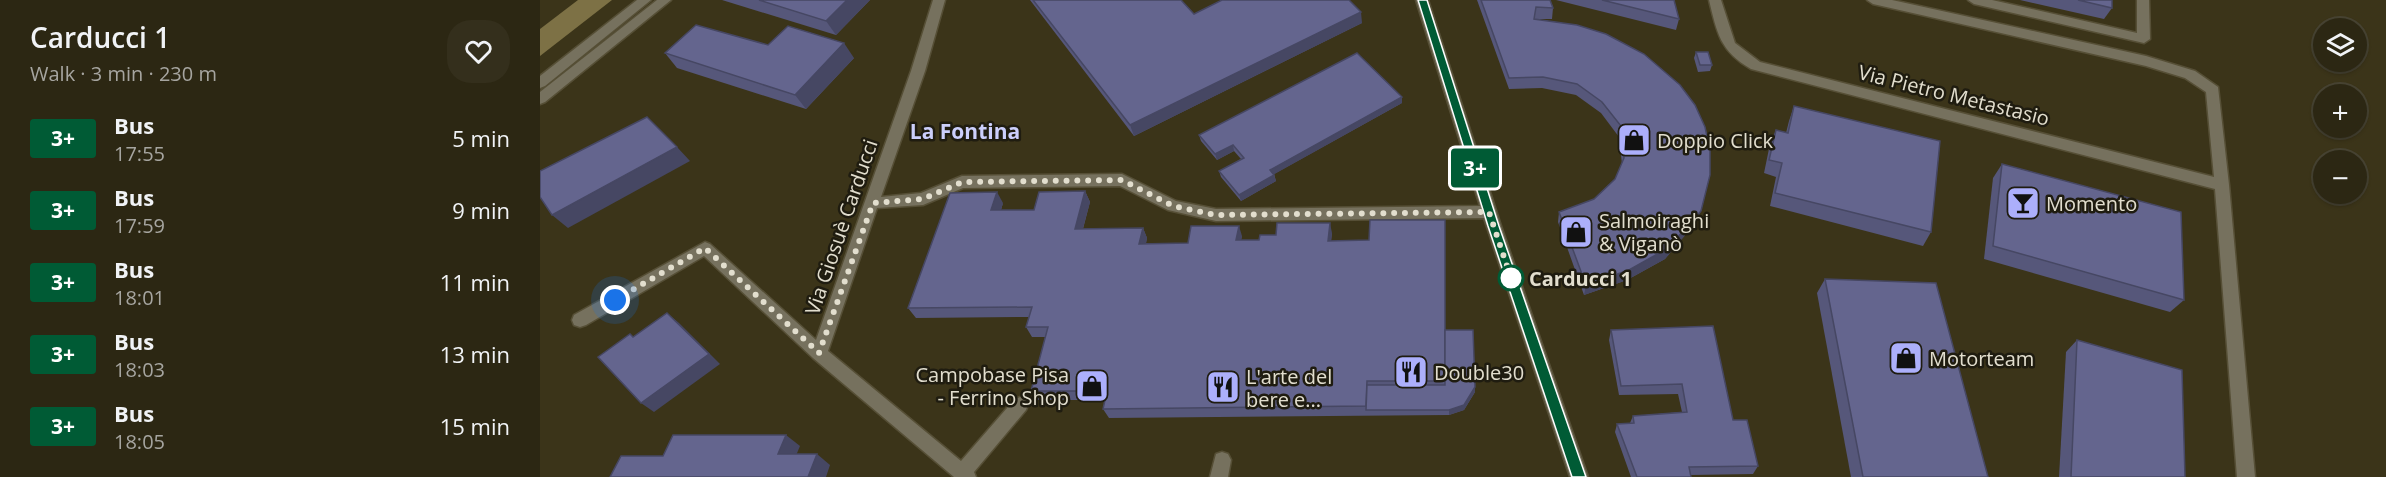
<!DOCTYPE html>
<html lang="en">
<head>
<meta charset="utf-8">
<style>
  :root { --surface:#2c2713; --page:#342f1c; --text:#f1f3f6; --muted:#a6a5a0; --line:#484433 }
  body { margin:0; font-family:"Open Sans",sans-serif; background:var(--page); color:var(--text); height:100vh; display:flex; flex-direction:column; font-size:22px; white-space:nowrap }
  * { box-sizing:border-box; margin:0 }
  p { font-size:20px; color:var(--muted) }
  .icon { flex:none; width:33px; height:33px; fill:none; stroke:currentColor; stroke-width:2; stroke-linecap:round; stroke-linejoin:round }
  .map { position:relative; flex:1; overflow:hidden }
  .panel { display:flex; flex-direction:column; background:var(--surface); width:540px }
  .panel>* { flex:none }
  .badge { padding:0 12px; border-radius:4px; font-size:21px; line-height:39px }
  .fabs { position:absolute; left:1773px; top:18px; display:grid; gap:12px }
  .fabs a { display:grid; place-items:center; width:54px; height:54px; border-radius:50%; background:var(--surface); box-shadow:0 2px 4px #0004,0 0 0 2px var(--line); font-size:30px }
  .you { position:absolute; width:30px; height:30px; margin:-15px; border:4px solid #fff; border-radius:50%; background:#1a73e8; box-shadow:0 0 0 9px #1a73e833 }
  .map>.badge { position:absolute; translate:-50% -50%; box-shadow:0 0 0 3px #fff }
  .round { display:grid; place-items:center; flex:none; width:63px; height:63px; border-radius:24px; background:var(--page) }
  .head { display:flex; align-items:center; justify-content:space-between; height:102px; padding:0 30px }
  h1 { font-size:28px; font-weight:600; line-height:45px }
  ul { padding:0; list-style:none }
  li { display:flex; align-items:center; gap:18px; height:72px; padding:0 30px }
  li div { flex:1 }
  li b { display:block; font-size:22px }
  li em { font-style:normal }
  li .badge { min-width:66px; font-weight:700; text-align:center }
  main { display:flex; flex:1; min-height:0 }
  .map>svg:first-child { display:block }
  .water { fill:#7d7145 }
  .lines { fill:none; stroke-linecap:round; stroke-linejoin:round }
  .minor-casing { stroke:#564f36; stroke-width:3 }
  .minor { fill:#76715e; fill-rule:evenodd }
  .wall { fill:#56577a }
  .shaded-wall { fill:#464763 }
  .building { fill:#64658e; stroke:#464763; stroke-width:1.5 }
  .line { fill:#005b35; stroke:#fff; stroke-width:1.5 }
  .walk { stroke:#e2dece; stroke-width:6; stroke-dasharray:0 10.8 }
  .stop-dot { fill:#fff; stroke:#005b35; stroke-width:3 }
  .labels { text-anchor:middle; dominant-baseline:central; stroke-width:5; stroke-linejoin:round; paint-order:stroke }
  .street-label { font-size:20px; fill:#e2dece; stroke:#1f1c10 }
  .poi-label { font-size:20px; fill:#e2dece; stroke:#1f1c10; text-anchor:start }
  .stop-label { font-size:20px; font-weight:bold; fill:#e2dece; stroke:#1f1c10; text-anchor:start }
  .neighbourhood-label { font-size:21px; font-weight:bold; fill:#cccffb; stroke:#1f1c10 }
</style>
</head>
<body>
<main>
<section class="panel">
<div class="head"><div><h1>Carducci 1</h1><p>Walk · 3 min · 230 m</p></div><a class="round"><svg class="icon" aria-label="heart" viewBox="0 0 24 24"><path d="M12 20l-8-8c-3-5 5-10 8-4 3-6 11-1 8 4z"/></svg></a></div>
<ul>
<li><span class="badge" style="background:#005b35;color:#fff">3+</span><div><b>Bus</b><p>17:55</p></div><em>5 min</em></li>
<li><span class="badge" style="background:#005b35;color:#fff">3+</span><div><b>Bus</b><p>17:59</p></div><em>9 min</em></li>
<li><span class="badge" style="background:#005b35;color:#fff">3+</span><div><b>Bus</b><p>18:01</p></div><em>11 min</em></li>
<li><span class="badge" style="background:#005b35;color:#fff">3+</span><div><b>Bus</b><p>18:03</p></div><em>13 min</em></li>
<li><span class="badge" style="background:#005b35;color:#fff">3+</span><div><b>Bus</b><p>18:05</p></div><em>15 min</em></li>
</ul>
</section>
<div class="map">
<svg width="1846" height="477" viewBox="0 0 1846 477">
  <rect width="100%" height="100%" fill="#3b3419"/>
  <!-- water -->
  <polygon class="water" points="38,0 72,0 0,56 0,29"/>
  <g class="lines">
    <defs>
      <g id="minor">
        <polygon points="97,0 111,0 5,86 0,88 0,76"/>
        <polygon points="117,0 131,0 5,102 0,104 0,92"/>
        <polygon points="393,0 405,0 385,71 341,197 381,193 422,176 582,174 636,201 676,209 940,206 876,0 888,0 961,226 1048,477 1030,477 944,218 676,221 628,210 580,186 423,188 383,205 337,208 288,351 421,461 474,400 480,397 486,400 488,405 486,410 434,472 436,477 414,477 273,358 164,256 46,325 40,327 34,325 32,320 34,315 165,242 170,244 276,340 371,71"/>
        <path d="M1169,0H1181L1195,43L1220,62L1674,177L1666,92L1645,78L1606,66L1333,4L1327,0H1352L1606,56L1655,71L1678,87L1689,185L1715,477H1697L1675,189L1211,69C1180,51 1177,33 1169,0Z"/>
        <polygon points="1428,0 1452,0 1597,33 1597,0 1609,0 1610,39 1604,43 1434,4"/>
        <polygon points="682,452 688,454 691,460 688,477 670,477 676,454"/>
      </g>
    </defs>
    <!-- minor casing -->
    <use href="#minor" class="minor-casing"/>
    <!-- minor -->
    <use href="#minor" class="minor"/>
  </g>
  <!-- wall -->
  <g class="wall">
    <polygon points="182,0 330,0 296,35"/>
    <polygon points="490,0 641,0 654,14 822,23 594,136"/>
    <polygon points="937,0 1010,0 1013,8 1012,19 995,19 1157,221 1125,259 1087,280 1044,295 1018,222 1019,212 1054,199 1075,179 1082,164 1079,137 1061,113 1036,95 1002,88 969,89"/>
    <polygon points="1016,0 1134,0 1139,19 1136,30"/>
    <polygon points="1480,0 1572,0 1572,8 1564,19"/>
    <polygon points="228,45 314,58 266,109 137,68 125,53"/>
    <polygon points="1156,52 1172,65 1170,71 1158,72 1154,58"/>
    <polygon points="862,103 734,174 736,181 701,201 681,177 679,171 701,159 694,151 677,160 661,141 659,135"/>
    <polygon points="1254,106 1391,232 1383,246 1230,206 1236,177 1224,173 1230,144 1236,130 1246,133 1249,121"/>
    <polygon points="1462,164 1644,300 1630,312 1444,259 1453,178"/>
    <polygon points="545,191 550,202 543,229 603,228 607,238 606,243 648,243 702,236 701,240 719,240 792,233 791,241 906,330 935,392 924,410 909,415 569,418 563,409 565,400 498,400 491,391 506,337 492,337 486,327 489,317 376,318 368,308 463,203 461,210 494,210"/>
    <polygon points="1285,279 1448,477 1311,477 1277,293"/>
    <polygon points="1071,330 1193,420 1218,466 1213,474 1151,475 1151,477 1091,477 1075,432 1077,424 1090,423 1093,416 1142,412 1138,394 1079,395 1069,340"/>
    <polygon points="1537,340 1645,477 1519,477 1526,352"/>
  </g>
  <!-- shaded-wall -->
  <g class="shaded-wall">
    <polygon points="307,0 330,0 296,35 286,21"/>
    <polygon points="821,12 822,23 594,136 590,125"/>
    <polygon points="304,43 314,58 266,109 255,95"/>
    <polygon points="862,97 862,103 731,176 730,170"/>
    <polygon points="693,145 694,151 677,160 675,154"/>
    <polygon points="137,147 150,161 28,228 12,215"/>
    <polygon points="734,175 736,181 701,201 699,195"/>
    <polygon points="545,191 550,202 540,239 535,229"/>
    <polygon points="457,192 463,203 458,220 451,210"/>
    <polygon points="1161,211 1157,221 1125,259 1087,280 1044,295 1046,285"/>
    <polygon points="790,223 792,233 790,251 788,241"/>
    <polygon points="699,226 702,236 699,250 696,240"/>
    <polygon points="603,228 607,238 604,254 599,244"/>
    <polygon points="127,313 139,323 180,364 114,412 101,403"/>
    <polygon points="935,387 935,392 924,410 909,415 909,410"/>
    <polygon points="246,435 260,446 252,465 238,454"/>
    <polygon points="277,454 290,465 286,477 268,477"/>
  </g>
  <!-- building -->
  <g class="building">
    <polygon points="219,0 307,0 286,21"/>
    <polygon points="493,0 641,0 654,14 682,0 809,0 821,12 590,125"/>
    <polygon points="941,0 1010,0 1013,8 996,7 994,19 1037,25 1066,34 1104,54 1140,85 1155,105 1165,127 1170,150 1170,175 1161,211 1128,248 1089,270 1046,285 1019,212 1054,199 1075,179 1084,158 1081,126 1062,102 1037,84 1003,77 969,78"/>
    <polygon points="1062,0 1134,0 1139,19"/>
    <polygon points="1538,0 1572,0 1572,8"/>
    <polygon points="156,25 228,45 248,26 304,43 255,95 125,53"/>
    <polygon points="1156,52 1168,52 1172,65 1160,65"/>
    <polygon points="817,53 862,97 730,170 734,175 699,195 679,171 704,158 693,145 675,154 659,135"/>
    <polygon points="1254,106 1400,141 1391,232 1235,193 1242,163 1229,160 1236,130 1248,133"/>
    <polygon points="107,117 137,147 12,215 0,197 0,171"/>
    <polygon points="1462,164 1641,212 1644,300 1453,246"/>
    <polygon points="545,191 535,229 603,228 599,244 648,243 651,226 699,226 696,240 719,240 720,235 736,235 737,223 790,223 788,241 829,240 830,220 905,220 905,381 827,381 826,406 563,409 567,391 491,391 508,327 486,327 492,307 368,308 410,193 457,192 451,210 494,210 499,192"/>
    <polygon points="1285,279 1396,283 1448,477 1323,477"/>
    <polygon points="127,313 169,354 101,403 58,357 90,334 93,337"/>
    <polygon points="1173,326 1193,420 1207,420 1218,466 1149,467 1151,477 1097,477 1077,424 1094,423 1093,416 1147,412 1142,384 1081,386 1071,330"/>
    <polygon points="905,330 933,330 935,387 924,405 909,410 826,410 827,385 905,385"/>
    <polygon points="1537,340 1642,370 1645,477 1531,477"/>
    <polygon points="133,435 246,435 238,454 277,454 268,477 70,477 81,456 123,456"/>
  </g>
  <!-- line -->
  <polygon class="line" points="878,0 887,0 959,226 1046,477 1032,477 948,226"/>
  <g class="lines">
    <!-- walk -->
    <polyline class="walk" points="75,300 165,248 279,353 333,203 383,199 422,182 582,180 633,206 676,215 949,212 971,278"/>
  </g>
  <!-- icons -->
  <defs>
    <symbol id="shop-square" viewBox="-11 -11 22 22"><rect x="-9" y="-9" width="18" height="18" rx="4" fill="#acaffb" stroke="#1f1c10"/><path d="M-5-2.5h2.3a2.7 3.5 0 0 1 5.4 0H5L5.5 6h-11ZM-1.5-2.5h3a1.5 2.3 0 0 0-3 0Z" fill="#111"/></symbol>
    <symbol id="bar-square" viewBox="-11 -11 22 22"><rect x="-9" y="-9" width="18" height="18" rx="4" fill="#acaffb" stroke="#1f1c10"/><path d="M-6-5H6L.8 .8V4.5H3.5V6h-7V4.5H-.8V.8Z" fill="#111"/></symbol>
    <symbol id="restaurant-square" viewBox="-11 -11 22 22"><rect x="-9" y="-9" width="18" height="18" rx="4" fill="#acaffb" stroke="#1f1c10"/><path d="M-5-6h1v4h1v-4h1v4h1v-4h1v5L-1.5 .5V6h-2V.5L-5-1ZM5-6V6H3V1.5H1.5Q1.5-4 5-6Z" fill="#111"/></symbol>
  </defs>
  <g fill-rule="evenodd">
    <use href="#shop-square" x="1075" y="121" width="38" height="38"/>
    <use href="#bar-square" x="1464" y="184" width="38" height="38"/>
    <use href="#shop-square" x="1017" y="213" width="38" height="38"/>
    <use href="#shop-square" x="1347" y="339" width="38" height="38"/>
    <use href="#restaurant-square" x="852" y="353" width="38" height="38"/>
    <use href="#shop-square" x="533" y="367" width="38" height="38"/>
    <use href="#restaurant-square" x="664" y="368" width="38" height="38"/>
  </g>
  <!-- markers -->
  <circle class="stop-dot" cx="971" cy="278" r="12"/>
  <g class="labels">
    <!-- street labels -->
    <g class="street-label">
      <text transform="translate(1414 95) rotate(14)">Via Pietro Metastasio</text>
      <text transform="translate(301 227) rotate(-71)">Via Giosuè Carducci</text>
    </g>
    <!-- poi labels -->
    <g class="poi-label">
      <text x="1117" y="140">Doppio Click</text>
      <text x="1506" y="203">Momento</text>
      <text x="1059" y="220">Salmoiraghi<tspan x="1059" dy="23">&amp; Viganò</tspan></text>
      <text x="1389" y="358">Motorteam</text>
      <text x="894" y="372">Double30</text>
      <text x="529" y="374" text-anchor="end">Campobase Pisa<tspan x="529" dy="23">- Ferrino Shop</tspan></text>
      <text x="706" y="376">L'arte del<tspan x="706" dy="23">bere e...</tspan></text>
    </g>
    <!-- stop labels -->
    <g class="stop-label">
      <text x="989" y="278">Carducci 1</text>
    </g>
    <!-- neighbourhood labels -->
    <g class="neighbourhood-label">
      <text x="425" y="131">La Fontina</text>
    </g>
  </g>
</svg>
<div class="fabs">
<a><svg class="icon" aria-label="layers" viewBox="0 0 24 24"><path d="M12 4l9 5-9 5-9-5zM3 14l9 5 9-5"/></svg></a>
<a>+</a>
<a>−</a>
</div>
<div class="you" style="left:75px;top:300px"></div>
<b class="badge" style="left:935px;top:168px;background:#005b35;color:#fff">3+</b>
</div>
</main>
</body>
</html>
